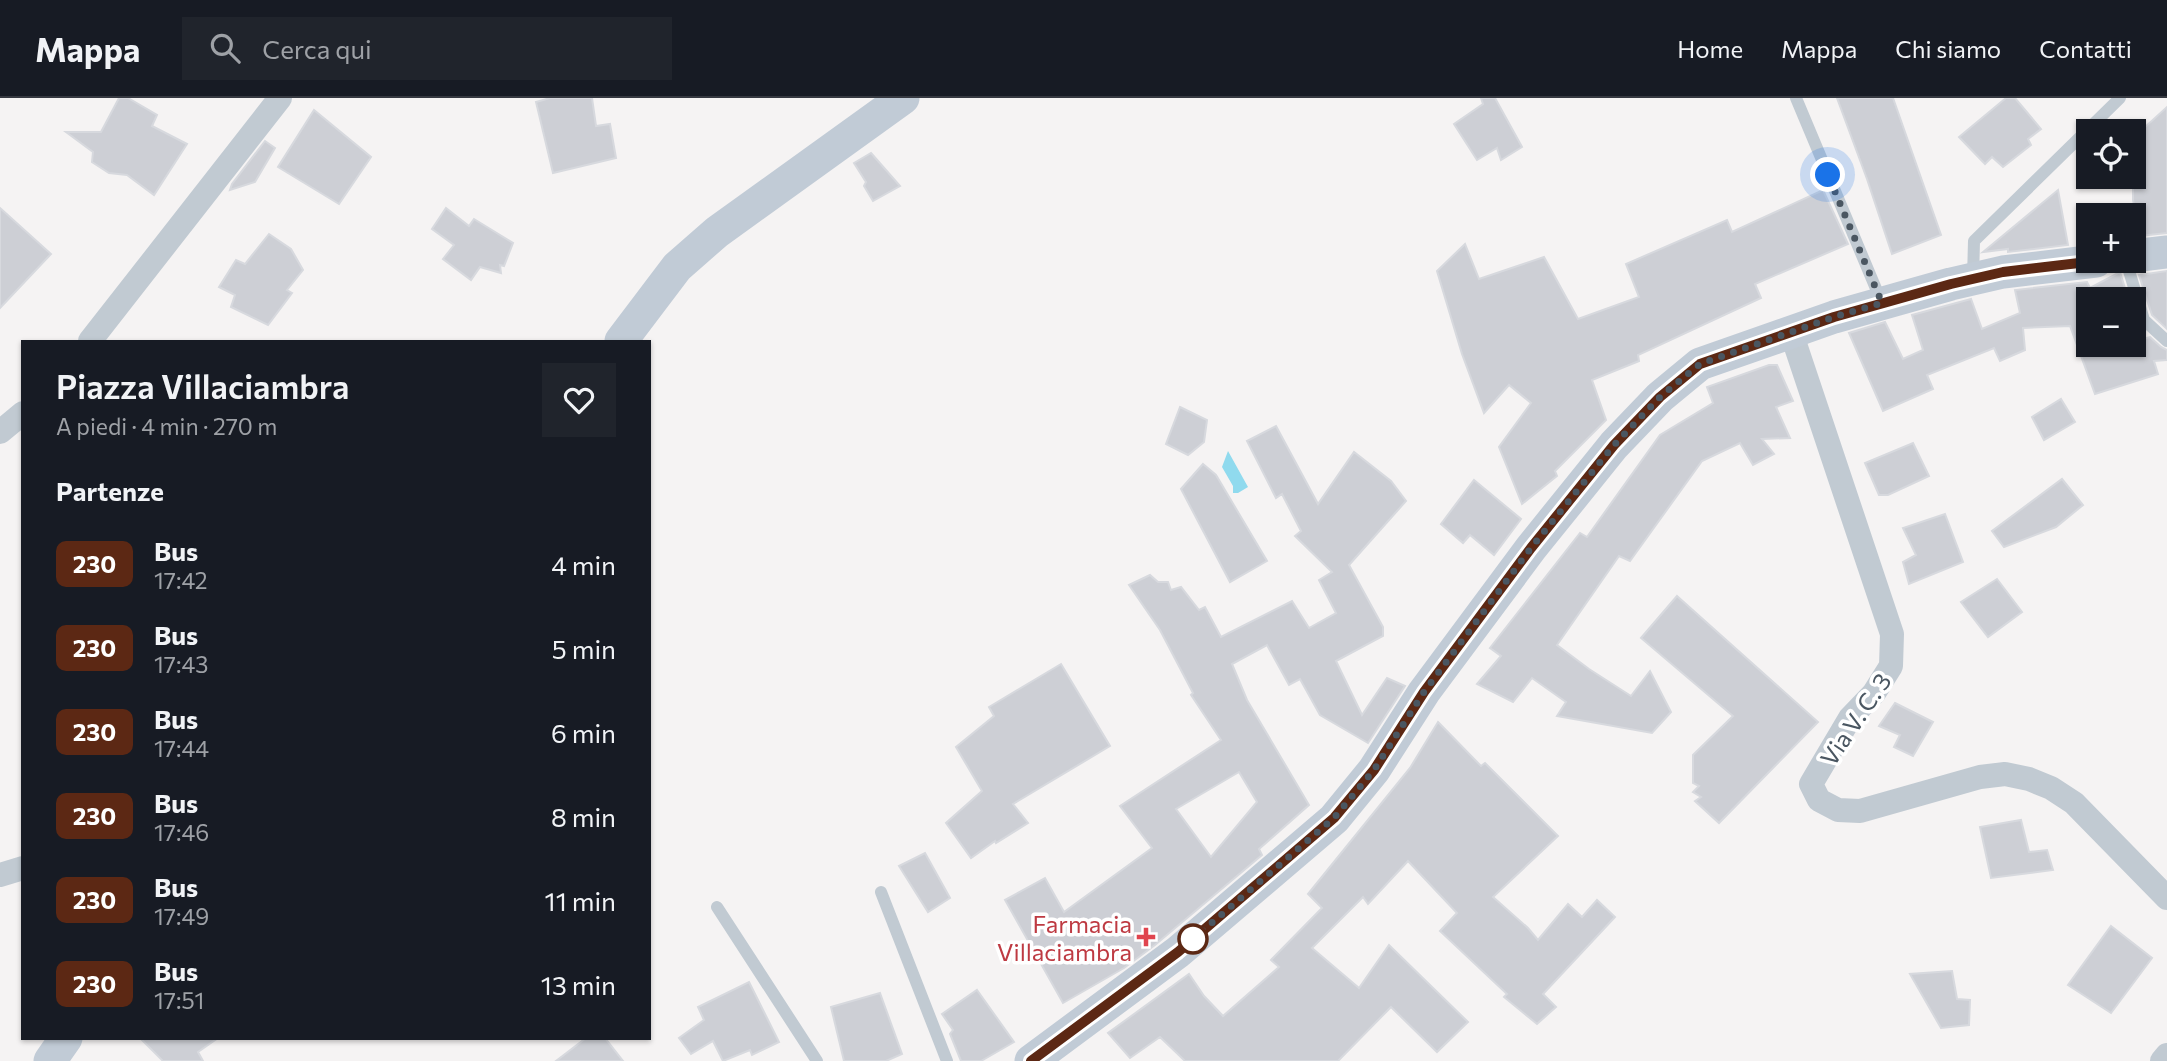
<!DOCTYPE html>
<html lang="it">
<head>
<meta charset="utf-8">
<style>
  :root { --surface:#171b24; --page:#20242c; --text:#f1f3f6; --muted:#9ea1a6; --line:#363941 }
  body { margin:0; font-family:Commissioner,sans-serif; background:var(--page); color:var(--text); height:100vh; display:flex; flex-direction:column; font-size:26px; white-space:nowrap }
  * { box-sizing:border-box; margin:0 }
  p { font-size:23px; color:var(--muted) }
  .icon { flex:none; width:38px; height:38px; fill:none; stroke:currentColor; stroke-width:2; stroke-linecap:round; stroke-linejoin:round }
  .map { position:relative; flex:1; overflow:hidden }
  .drawer { position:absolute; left:21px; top:242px; width:630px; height:700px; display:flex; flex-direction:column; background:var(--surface); border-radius:0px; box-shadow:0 2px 5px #0004 }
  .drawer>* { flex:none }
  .badge { padding:0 14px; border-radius:10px; font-size:24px; line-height:46px }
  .tools { position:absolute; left:2076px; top:21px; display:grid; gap:14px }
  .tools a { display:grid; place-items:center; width:70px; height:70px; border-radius:0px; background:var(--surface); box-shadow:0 2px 5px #0004; font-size:35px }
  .you { position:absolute; width:35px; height:35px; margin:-18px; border:5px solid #fff; border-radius:50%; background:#1a73e8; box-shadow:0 0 0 10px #1a73e833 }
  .map>.badge { position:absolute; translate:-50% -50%; box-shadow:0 0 0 4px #fff }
  h2 { padding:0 35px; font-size:26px; line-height:63px }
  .round { display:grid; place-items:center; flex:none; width:74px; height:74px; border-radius:0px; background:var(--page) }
  .headline { display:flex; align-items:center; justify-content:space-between; height:119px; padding:0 35px }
  h1 { font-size:33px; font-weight:600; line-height:52px }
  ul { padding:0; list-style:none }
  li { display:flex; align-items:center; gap:21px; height:84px; padding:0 35px }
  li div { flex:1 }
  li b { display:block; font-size:26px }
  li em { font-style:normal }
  li .badge { min-width:77px; font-weight:700; text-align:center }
  header { display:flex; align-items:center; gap:42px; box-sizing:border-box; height:98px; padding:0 35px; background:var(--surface); border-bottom:2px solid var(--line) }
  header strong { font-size:33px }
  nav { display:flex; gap:38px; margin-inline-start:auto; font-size:24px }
  .search { width:490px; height:63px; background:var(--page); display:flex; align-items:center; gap:18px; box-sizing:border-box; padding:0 24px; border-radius:0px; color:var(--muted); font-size:26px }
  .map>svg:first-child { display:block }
  .water { fill:#90daee }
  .building { fill:#cdcfd5; stroke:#d7d9de; stroke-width:2; fill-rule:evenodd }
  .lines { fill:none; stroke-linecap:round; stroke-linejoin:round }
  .lane { stroke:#c1cad2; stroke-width:12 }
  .street { stroke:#c1cad2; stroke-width:24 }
  .secondary { stroke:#c1cbd6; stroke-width:33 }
  .line-casing { stroke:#fff; stroke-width:16 }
  .line { stroke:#5c2814; stroke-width:10 }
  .walk { stroke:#4a5661; stroke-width:7; stroke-dasharray:0 12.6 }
  .health-dot { fill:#e0444e; stroke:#fff; stroke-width:2.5 }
  .stop-dot { fill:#fff; stroke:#5c2814; stroke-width:3.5 }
  .labels { text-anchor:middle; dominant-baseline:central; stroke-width:7; stroke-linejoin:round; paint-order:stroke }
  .street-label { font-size:24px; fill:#4a5661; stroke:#fff }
  .health-label { font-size:24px; fill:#be3a42; stroke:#fff; text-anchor:end }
</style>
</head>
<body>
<header>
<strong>Mappa</strong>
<div class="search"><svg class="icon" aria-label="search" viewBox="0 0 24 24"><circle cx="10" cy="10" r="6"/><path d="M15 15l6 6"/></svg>Cerca qui</div>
<nav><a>Home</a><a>Mappa</a><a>Chi siamo</a><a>Contatti</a></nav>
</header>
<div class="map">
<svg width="2167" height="963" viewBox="0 0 2167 963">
  <rect width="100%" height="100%" fill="#f5f3f3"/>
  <!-- water -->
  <polygon class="water" points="1228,353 1248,389 1238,395 1233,395 1233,388 1222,369"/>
  <!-- building -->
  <g class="building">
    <polygon points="119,0 128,0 157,17 152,28 187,46 154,97 127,77 109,75 92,64 93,54 66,34 101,34"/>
    <polygon points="550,0 592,0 596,28 610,26 616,60 553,75 536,4"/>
    <polygon points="1481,0 1495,0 1522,49 1501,62 1497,50 1477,62 1454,26 1483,6"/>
    <polygon points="1837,0 1893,0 1941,137 1892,156 1867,81"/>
    <polygon points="2006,0 2015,0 2041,31 2028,41 2031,47 2003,69 1992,59 1985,66 1959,39"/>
    <polygon points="2167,9 2167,135 2140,138 2133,102 2133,40"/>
    <polygon points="314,12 371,59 339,106 278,69"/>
    <polygon points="265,43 275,50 255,84 230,92 232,86"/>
    <polygon points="871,55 900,88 873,103 864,88 866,84 854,65"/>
    <polygon points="1823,92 1848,146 1755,186 1761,200 1638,257 1639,263 1592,282 1606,322 1555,373 1557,378 1522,406 1499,349 1531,305 1509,287 1484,315 1462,256 1437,173 1465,146 1479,181 1544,159 1578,221 1639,199 1626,166 1727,122 1732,134"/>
    <polygon points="2058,92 2068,147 2008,154 2008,151 1983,154"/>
    <polygon points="0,110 51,156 0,210"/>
    <polygon points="446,110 469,128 474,121 513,145 504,168 500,167 501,175 480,169 471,182 443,161 454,147 432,131"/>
    <polygon points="269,136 291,151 303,172 287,192 292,195 268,227 231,209 235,197 219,189 236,162 245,166"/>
    <polygon points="2167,173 2167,231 2152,217 2139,177"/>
    <polygon points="2120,174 2127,197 2122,201 2088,201 2088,254 2118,247 2133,247 2133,243 2150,239 2161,249 2167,252 2167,262 2154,263 2158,276 2095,296 2070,228 2023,230 2025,252 2000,263 1994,250 1927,277 1933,291 1883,313 1849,235 1885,224 1903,261 1923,252 1912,217 1971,201 1982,231 2020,215 2015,192 2087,184 2090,190"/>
    <polygon points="1769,267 1777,267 1793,303 1776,309 1790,340 1762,341 1774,356 1753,367 1740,345 1702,363 1630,463 1619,458 1557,547 1589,571 1631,598 1650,573 1671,614 1652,635 1557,618 1566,604 1532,580 1513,604 1477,586 1501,558 1490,550 1580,435 1587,439 1660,337 1713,305 1707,289"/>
    <polygon points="2061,301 2075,324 2044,342 2032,319"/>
    <polygon points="1180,309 1207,322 1204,344 1188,357 1166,346"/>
    <path d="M1276,328L1318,406L1354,354L1391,383L1406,403L1349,467L1383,529V538L1336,563L1362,617L1387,580L1405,588L1368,645L1320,617L1300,581L1289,587L1267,547L1232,566L1247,602L1309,707L1259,751L1262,757L1155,847L1124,870L1063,905L1005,802L1045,780L1064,814L1152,750L1120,708L1221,642L1191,597L1193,595L1160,532L1129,487L1150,477L1158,484H1168L1171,492L1181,489L1199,512L1205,509L1221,539L1292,503L1309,530L1336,515L1319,482L1332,474L1295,438L1301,433L1282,396L1276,400L1247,343ZM1239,674L1257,704L1211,759L1176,711Z"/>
    <polygon points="1913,345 1929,378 1888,397 1879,397 1865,365"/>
    <polygon points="1203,366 1216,377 1267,463 1230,484 1181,391"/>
    <polygon points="2062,381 2083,407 2056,429 2004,449 1992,433"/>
    <polygon points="1474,382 1521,421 1494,457 1470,437 1463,445 1441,426"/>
    <polygon points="1945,416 1963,464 1909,486 1903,464 1916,457 1903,430"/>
    <polygon points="1997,481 2022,514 1988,539 1961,504"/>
    <polygon points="1677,498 1818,624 1719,725 1695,703 1701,699 1693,694 1699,688 1693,685 1693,657 1733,618 1641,540"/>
    <polygon points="1061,566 1110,648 1013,706 1028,725 996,745 995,743 971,760 946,725 982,693 956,649 994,618 989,609"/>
    <polygon points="1895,605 1933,624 1913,658 1894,649 1900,637 1879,628"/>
    <polygon points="1438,624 1481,668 1485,665 1558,738 1493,799 1528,830 1538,842 1568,806 1582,819 1597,802 1615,819 1543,896 1556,909 1537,926 1504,899 1507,896 1440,833 1457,815 1408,763 1368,806 1363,799 1312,850 1359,890 1389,847 1468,924 1437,954 1391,909 1338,963 1185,963 1160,939 1130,960 1108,935 1189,876 1204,898 1223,918 1279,869 1271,862 1322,810 1308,796 1410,670"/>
    <polygon points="2021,722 2029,754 2047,752 2053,772 1991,780 1980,729"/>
    <polygon points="925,755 950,800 928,814 899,768"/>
    <polygon points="2111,828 2152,860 2111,915 2068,887"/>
    <polygon points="1952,873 1957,901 1970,902 1969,927 1941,930 1910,876"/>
    <polygon points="749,884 779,944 752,957 750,952 723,963 713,943 691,956 679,940 704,922 698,909"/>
    <polygon points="977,892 1014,944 981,963 961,963 950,936 953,932 942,916"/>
    <polygon points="880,895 902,956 886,963 844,963 831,909"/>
    <polygon points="140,940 218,940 198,954 203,963 163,963"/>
    <polygon points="586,940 605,940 623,963 556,963"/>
  </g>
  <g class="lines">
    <!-- lane -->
    <g class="lane">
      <polyline points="1796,0 1882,205"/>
      <polyline points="2126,163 2144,222 2167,243"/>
      <polyline points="1973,180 1974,143 2120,0"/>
      <polyline points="881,794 947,963"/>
      <polyline points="717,809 817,963"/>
    </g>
    <!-- street -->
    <g class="street">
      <polyline points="1791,234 1892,536 1891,568 1874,595 1850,620 1811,686 1819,702 1838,712 1860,713 1980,679 2005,676 2029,681 2051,690 2074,705 2167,800"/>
      <polyline points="90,243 280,0"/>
      <polyline points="0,334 23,315"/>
      <polyline points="0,777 23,770"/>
      <polyline points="2162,963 2167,957"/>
    </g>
    <!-- secondary -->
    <g class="secondary">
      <polyline points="2133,158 2167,154"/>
      <polyline points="621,243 677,169 717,134 903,0"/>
      <polyline points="50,963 66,940"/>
      <polyline points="1031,963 1178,854 1334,721 1374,672 1424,594 1531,450 1614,347 1660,299 1700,266 1834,219 1951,186 2003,174 2096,163"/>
    </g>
  </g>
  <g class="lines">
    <defs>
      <polyline id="line" points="1031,963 1178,854 1334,720 1374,672 1424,594 1531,450 1614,347 1660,299 1700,266 1834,219 1951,186 2003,174 2096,163"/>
    </defs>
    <!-- line casing -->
    <use href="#line" class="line-casing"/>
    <!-- line -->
    <use href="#line" class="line"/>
    <!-- walk -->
    <polyline class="walk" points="1193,841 1334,720 1374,672 1424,594 1531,450 1614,347 1660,299 1700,266 1834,219 1882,205 1828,77"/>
  </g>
  <!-- markers -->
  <path class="health-dot" d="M1142.5 828.5h7v7h7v7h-7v7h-7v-7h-7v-7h7z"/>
  <circle class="stop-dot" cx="1193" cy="841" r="14"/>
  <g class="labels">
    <!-- street labels -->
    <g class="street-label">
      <text transform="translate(1855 621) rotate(-56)">Via V. C. 3</text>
    </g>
    <!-- health labels -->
    <g class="health-label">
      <text x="1132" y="825">Farmacia<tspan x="1132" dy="28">Villaciambra</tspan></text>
    </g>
  </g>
</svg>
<div class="tools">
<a><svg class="icon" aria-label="locate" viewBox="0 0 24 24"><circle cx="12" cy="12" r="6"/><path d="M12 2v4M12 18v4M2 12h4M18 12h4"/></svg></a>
<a>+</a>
<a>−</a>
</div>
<div class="you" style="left:1828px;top:77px"></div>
<section class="drawer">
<div class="headline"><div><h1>Piazza Villaciambra</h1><p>A piedi · 4 min · 270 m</p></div><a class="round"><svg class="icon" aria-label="heart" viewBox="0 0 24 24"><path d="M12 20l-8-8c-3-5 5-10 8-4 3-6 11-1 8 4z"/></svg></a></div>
<h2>Partenze</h2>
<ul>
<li><span class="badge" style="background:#5c2814;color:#fff">230</span><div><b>Bus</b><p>17:42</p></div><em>4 min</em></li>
<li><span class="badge" style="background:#5c2814;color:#fff">230</span><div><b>Bus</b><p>17:43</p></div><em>5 min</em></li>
<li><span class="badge" style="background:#5c2814;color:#fff">230</span><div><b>Bus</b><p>17:44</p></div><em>6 min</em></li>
<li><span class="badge" style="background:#5c2814;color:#fff">230</span><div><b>Bus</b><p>17:46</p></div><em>8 min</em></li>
<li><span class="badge" style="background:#5c2814;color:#fff">230</span><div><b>Bus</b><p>17:49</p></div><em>11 min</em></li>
<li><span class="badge" style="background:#5c2814;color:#fff">230</span><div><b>Bus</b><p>17:51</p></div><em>13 min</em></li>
</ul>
</section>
</div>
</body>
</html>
